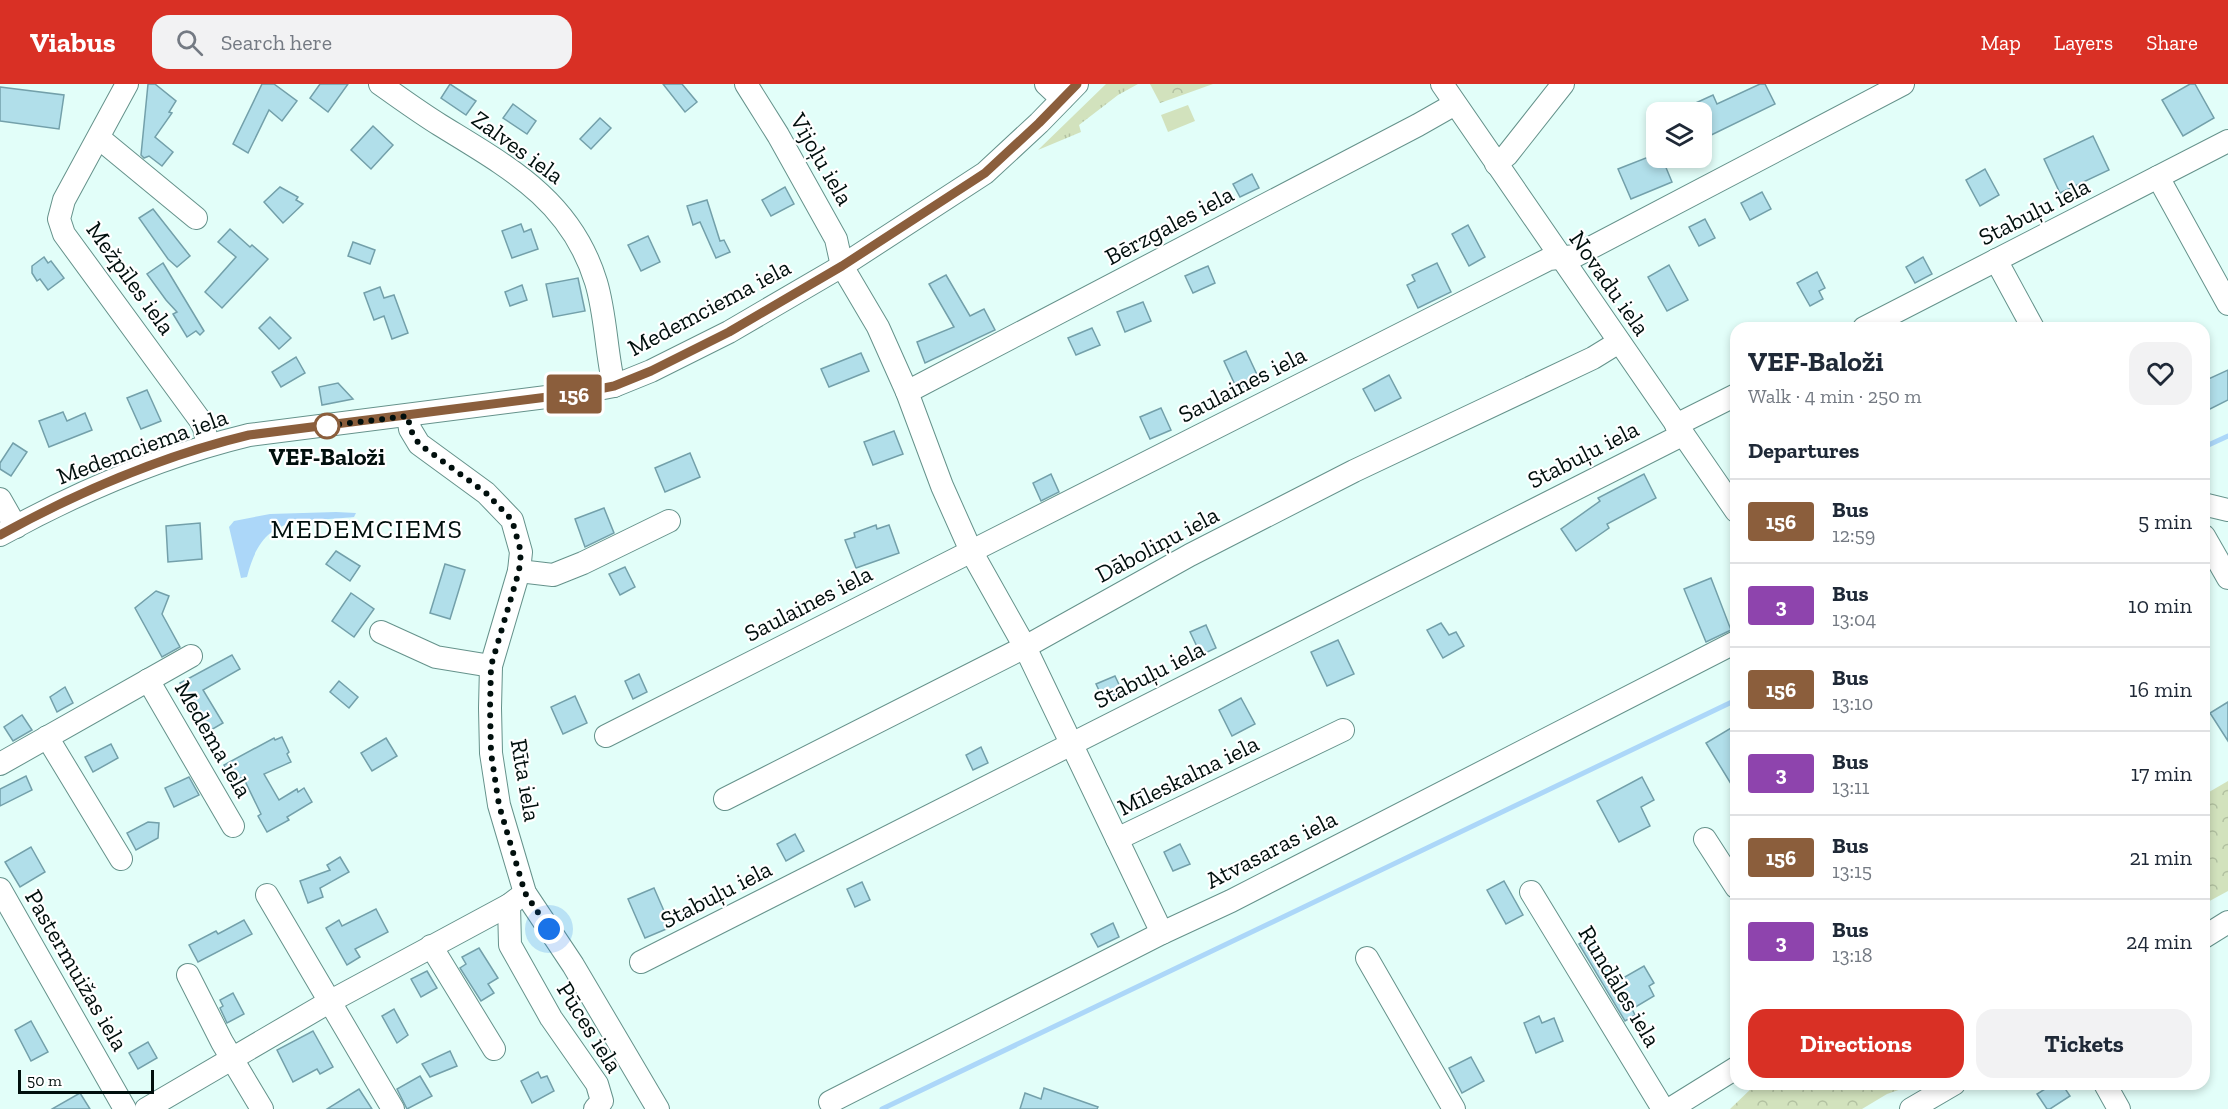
<!DOCTYPE html>
<html lang="en">
<head>
<meta charset="utf-8">
<style>
  :root { --surface:#fff; --page:#f2f2f3; --text:#1f2937; --muted:#747a83; --line:#e0e1e3; --accent:#d93025 }
  body { margin:0; font-family:"Zilla Slab",serif; background:var(--page); color:var(--text); height:100vh; display:flex; flex-direction:column; font-size:22px; white-space:nowrap }
  * { box-sizing:border-box; margin:0 }
  p { font-size:20px; color:var(--muted) }
  .icon { flex:none; width:33px; height:33px; fill:none; stroke:currentColor; stroke-width:2; stroke-linecap:round; stroke-linejoin:round }
  .map { position:relative; flex:1; overflow:hidden }
  .side { position:absolute; left:1730px; top:238px; width:480px; height:768px; display:flex; flex-direction:column; background:var(--surface); border-radius:18px; box-shadow:0 3px 9px #0003 }
  .side>* { flex:none }
  .badge { padding:0 12px; border-radius:4px; font-size:21px; line-height:39px }
  .fabs { position:absolute; left:1646px; top:18px; display:grid; gap:12px }
  .fabs a { display:grid; place-items:center; width:66px; height:66px; border-radius:12px; background:var(--surface); box-shadow:0 3px 9px #0003; font-size:30px }
  .scale { position:absolute; left:18px; bottom:15px; width:136px; box-sizing:border-box; padding-left:6px; border:3px solid #010f0d; border-top:0; font-size:16px; line-height:21px; white-space:nowrap; color:#010f0d; -webkit-text-stroke:4px #fff; paint-order:stroke }
  .you { position:absolute; width:30px; height:30px; margin:-15px; border:4px solid #fff; border-radius:50%; background:#1a73e8; box-shadow:0 0 0 9px #1a73e833 }
  .map>.badge { position:absolute; translate:-50% -50%; box-shadow:0 0 0 3px #fff }
  h2 { padding:0 18px; font-size:22px; line-height:54px }
  .round { display:grid; place-items:center; flex:none; width:63px; height:63px; border-radius:18px; background:var(--page) }
  .head { display:flex; align-items:center; justify-content:space-between; height:102px; padding:0 18px }
  h1 { font-size:28px; font-weight:700; line-height:45px }
  .action { display:flex; gap:12px; margin-top:auto; padding:12px 18px }
  .action a { flex:1; height:69px; border-radius:18px; background:var(--accent); color:#fff; font-size:24px; font-weight:700; line-height:69px; text-align:center }
  .action a+a { background:var(--page); color:var(--text) }
  ul { padding:0; list-style:none }
  li { display:flex; align-items:center; gap:18px; height:84px; padding:0 18px; border-top:2px solid var(--line) }
  li div { flex:1 }
  li b { display:block; font-size:22px }
  li em { font-style:normal }
  li .badge { min-width:66px; font-weight:700; text-align:center }
  header { display:flex; align-items:center; gap:36px; box-sizing:border-box; height:84px; padding:0 30px; background:var(--accent); color:#fff }
  header strong { font-size:28px }
  nav { display:flex; gap:33px; margin-inline-start:auto; font-size:21px }
  .search { width:420px; height:54px; background:var(--page); display:flex; align-items:center; gap:15px; box-sizing:border-box; padding:0 21px; border-radius:18px; color:var(--muted); font-size:22px }
  .map>svg:first-child { display:block }
  .grass { fill:url(#grass-tufts) }
  .forest { fill:url(#forest-crowns) }
  .pitch { fill:#d2e2bd }
  .water { fill:#acd7f9 }
  .lines { fill:none; stroke-linecap:round; stroke-linejoin:round }
  .stream { stroke:#acd7f9; stroke-width:5 }
  .building { fill:#b1dfea; stroke:#73a0aa; stroke-width:1.5 }
  .minor-casing { stroke:#65928b; stroke-width:24 }
  .minor { stroke:#fff; stroke-width:22 }
  .line-casing { stroke:#fff; stroke-width:14 }
  .line { stroke:#8b5e3c; stroke-width:9 }
  .walk { stroke:#010f0d; stroke-width:6; stroke-dasharray:0 10.8 }
  .stop-dot { fill:#fff; stroke:#8b5e3c; stroke-width:3 }
  .labels { text-anchor:middle; dominant-baseline:central; stroke-width:4.5; stroke-linejoin:round; paint-order:stroke }
  .street-label { font-size:24px; fill:#010f0d; stroke:#fff }
  .stop-label { font-size:24px; font-weight:bold; fill:#010f0d; stroke:#fff }
  .quarter-label { font-size:27px; letter-spacing:1.5px; fill:#010f0d; stroke:#fff }
</style>
</head>
<body>
<header>
<strong>Viabus</strong>
<div class="search"><svg class="icon" aria-label="search" viewBox="0 0 24 24"><circle cx="10" cy="10" r="6"/><path d="M15 15l6 6"/></svg>Search here</div>
<nav><a>Map</a><a>Layers</a><a>Share</a></nav>
</header>
<div class="map">
<svg width="2228" height="1025" viewBox="0 0 2228 1025">
  <defs>
    <pattern id="grass-tufts" width="24" height="20" patternUnits="userSpaceOnUse" patternTransform="scale(1.5)"><rect width="24" height="20" fill="#d2e2bd"/><path d="M3 7l-1-3M5 7V3M7 7l1-3M15 17l-1-3M17 17v-4M19 17l1-3" fill="none" stroke="#b2c1a1"/></pattern>
    <pattern id="forest-crowns" width="20" height="18" patternUnits="userSpaceOnUse" patternTransform="scale(1.5)"><rect width="20" height="18" fill="#d2e2bd"/><path d="M2 6a3 3 0 1 1 6 0M12 15a3 3 0 1 1 6 0" fill="none" stroke="#b2c1a1"/></pattern>
  </defs>
  <rect width="100%" height="100%" fill="#e2fef9"/>
  <!-- grass -->
  <polygon class="grass" points="1106,0 1138,0 1118,11 1079,41 1081,48 1038,66"/>
  <!-- forest -->
  <g class="forest">
    <polygon points="1150,0 1213,0 1160,19"/>
    <polygon points="2228,697 2228,807 2204,820 2204,711"/>
    <polygon points="1755,1001 1755,1000 1913,1001 1887,1010 1862,1025 1730,1025"/>
  </g>
  <!-- pitch -->
  <polygon class="pitch" points="1188,21 1195,37 1168,48 1161,31"/>
  <!-- water -->
  <path class="water" d="M336,428L356,429L354,433C299,439 263,428 247,493L241,494L229,443L234,437L270,430Z"/>
  <g class="lines">
    <!-- stream -->
    <g class="stream">
      <polyline points="2204,363 2228,352"/>
      <polyline points="882,1025 1736,616"/>
    </g>
  </g>
  <!-- building -->
  <g class="building">
    <polygon points="148,0 155,0 176,17 169,28 172,29 155,53 173,68 162,82 149,72 144,74 141,71"/>
    <polygon points="262,0 274,0 297,17 282,37 269,26 248,69 233,60"/>
    <polygon points="320,0 348,0 328,28 310,14"/>
    <polygon points="450,0 476,17 466,31 441,14"/>
    <polygon points="663,0 682,0 697,18 685,28"/>
    <polygon points="1760,0 1765,0 1775,20 1701,56 1701,28 1676,28 1713,11 1717,20"/>
    <polygon points="2190,0 2195,0 2214,34 2183,52 2162,16"/>
    <polygon points="0,3 64,11 59,45 0,37"/>
    <polygon points="513,20 536,37 527,50 503,34"/>
    <polygon points="600,34 611,44 591,65 580,55"/>
    <polygon points="373,42 393,61 371,85 351,66"/>
    <polygon points="2093,52 2109,86 2060,109 2044,75"/>
    <polygon points="1656,70 1656,74 1662,74 1672,98 1631,115 1618,85"/>
    <polygon points="1985,85 1999,111 1980,122 1966,96"/>
    <polygon points="1252,90 1259,104 1240,113 1233,100"/>
    <polygon points="280,103 298,113 296,116 303,120 283,139 264,118"/>
    <polygon points="785,103 794,120 771,132 762,116"/>
    <polygon points="1762,108 1771,125 1750,136 1741,119"/>
    <polygon points="707,116 720,157 724,156 730,168 716,174 700,138 693,141 687,122"/>
    <polygon points="153,125 190,172 177,183 168,175 139,134"/>
    <polygon points="1705,135 1715,154 1699,162 1689,143"/>
    <polygon points="521,140 524,148 531,145 538,165 512,174 502,147"/>
    <polygon points="1468,141 1485,173 1469,182 1452,150"/>
    <polygon points="230,145 250,163 252,161 268,175 222,224 205,208 236,173 218,158"/>
    <polygon points="648,152 660,178 641,187 628,161"/>
    <polygon points="353,158 375,166 370,180 348,172"/>
    <polygon points="44,173 48,179 51,177 64,194 48,206 40,195 37,197 32,189 32,182"/>
    <polygon points="1923,173 1932,190 1915,199 1906,183"/>
    <polygon points="163,179 204,247 200,251 196,247 187,253 173,230 177,228 166,216 147,190"/>
    <polygon points="1437,179 1451,208 1418,224 1407,201 1415,197 1412,191"/>
    <polygon points="1669,181 1688,216 1667,227 1648,193"/>
    <polygon points="1208,182 1215,199 1193,209 1185,192"/>
    <polygon points="1817,188 1825,204 1819,207 1823,215 1810,222 1797,199"/>
    <polygon points="946,191 970,232 984,225 995,246 925,279 917,258 954,243 929,200"/>
    <polygon points="578,194 585,227 553,233 546,200"/>
    <polygon points="522,201 527,216 510,222 505,208"/>
    <polygon points="380,203 384,214 394,211 408,249 392,255 384,232 374,236 364,209"/>
    <polygon points="1143,218 1151,237 1125,248 1117,228"/>
    <polygon points="270,233 291,254 279,265 259,244"/>
    <polygon points="1092,244 1100,261 1076,271 1068,254"/>
    <polygon points="1246,267 1259,295 1237,305 1224,277"/>
    <polygon points="861,269 869,287 829,303 821,285"/>
    <polygon points="296,273 305,289 281,303 272,288"/>
    <polygon points="2228,286 2228,316 2204,328 2204,297"/>
    <polygon points="1389,291 1401,314 1375,327 1363,305"/>
    <polygon points="338,299 353,315 322,321 319,303"/>
    <polygon points="147,306 161,337 141,345 127,314"/>
    <polygon points="1161,324 1171,346 1150,355 1140,333"/>
    <polygon points="63,328 67,337 85,329 92,346 49,363 39,337"/>
    <polygon points="894,347 903,370 873,381 864,358"/>
    <polygon points="13,359 27,368 11,392 0,385 0,379"/>
    <polygon points="690,369 700,393 665,408 655,384"/>
    <polygon points="1051,390 1059,408 1041,417 1033,399"/>
    <polygon points="1644,390 1656,414 1607,440 1609,444 1576,467 1561,445 1600,417 1598,414"/>
    <polygon points="604,424 614,449 585,463 575,435"/>
    <polygon points="200,439 202,475 168,478 166,442"/>
    <polygon points="876,441 877,445 889,441 899,469 856,484 845,456 855,453 854,449"/>
    <polygon points="336,467 360,482 350,497 326,480"/>
    <polygon points="445,480 465,486 450,535 430,529"/>
    <polygon points="625,483 635,503 620,511 609,490"/>
    <polygon points="1711,494 1731,546 1706,558 1684,505"/>
    <polygon points="156,507 169,512 162,530 180,563 162,573 135,524"/>
    <polygon points="351,509 374,525 354,553 332,537"/>
    <polygon points="1441,539 1449,551 1456,548 1464,562 1443,574 1427,546"/>
    <polygon points="1206,541 1216,564 1201,571 1190,548"/>
    <polygon points="1338,556 1354,590 1327,602 1311,568"/>
    <polygon points="232,571 240,585 203,606 223,639 211,646 189,611 187,612 180,599"/>
    <polygon points="639,590 647,608 633,615 625,597"/>
    <polygon points="1115,592 1122,607 1103,615 1096,600"/>
    <polygon points="339,597 358,613 349,624 330,608"/>
    <polygon points="65,603 73,619 57,628 50,613"/>
    <polygon points="575,612 587,639 563,650 551,623"/>
    <polygon points="1241,614 1255,640 1232,652 1219,626"/>
    <polygon points="2228,618 2228,657 2210,629"/>
    <polygon points="22,631 32,646 13,657 4,643"/>
    <polygon points="1736,641 1736,708 1706,659"/>
    <polygon points="282,653 289,668 287,670 291,678 264,690 279,716 297,705 298,708 304,704 312,718 287,733 289,736 267,748 258,732 261,730 243,693 233,698 224,681 274,654 275,656"/>
    <polygon points="386,654 397,672 372,687 361,669"/>
    <polygon points="111,660 118,674 93,688 85,673"/>
    <polygon points="981,663 988,679 973,686 966,671"/>
    <polygon points="26,692 32,706 0,722 0,705"/>
    <polygon points="189,693 199,711 174,723 165,704"/>
    <polygon points="1642,693 1654,716 1641,723 1650,742 1619,758 1597,717"/>
    <polygon points="148,738 159,739 158,754 136,766 127,749"/>
    <polygon points="795,750 804,767 786,777 777,760"/>
    <polygon points="1180,760 1190,780 1173,787 1164,768"/>
    <polygon points="31,763 45,788 20,803 5,778"/>
    <polygon points="340,773 349,788 320,804 323,813 308,819 300,797 330,786 327,781"/>
    <polygon points="1504,797 1523,831 1506,840 1487,806"/>
    <polygon points="862,798 870,816 855,823 847,805"/>
    <polygon points="654,804 671,843 645,854 628,815"/>
    <polygon points="376,825 388,848 355,865 360,873 347,881 326,844 339,836 342,842"/>
    <polygon points="244,836 252,850 198,878 189,861 216,847 218,850"/>
    <polygon points="1113,839 1119,853 1098,863 1091,850"/>
    <polygon points="1593,852 1618,897 1644,882 1654,899 1649,902 1654,912 1632,925 1635,931 1625,937 1579,860"/>
    <polygon points="479,864 498,894 488,900 494,909 481,917 460,884 466,880 462,873"/>
    <polygon points="427,887 437,904 421,913 411,895"/>
    <polygon points="233,909 244,930 227,939 220,924 223,922 220,916"/>
    <polygon points="394,925 408,951 397,959 382,932"/>
    <polygon points="1539,932 1542,939 1554,934 1563,957 1536,969 1524,939"/>
    <polygon points="31,937 48,968 31,977 15,946"/>
    <polygon points="313,947 333,983 320,990 317,985 293,998 277,966"/>
    <polygon points="148,958 157,974 138,985 129,969"/>
    <polygon points="450,967 457,982 430,993 422,980"/>
    <polygon points="1471,973 1484,997 1462,1009 1449,984"/>
    <polygon points="538,988 541,994 547,992 554,1007 532,1019 521,997"/>
    <polygon points="420,992 432,1012 407,1025 397,1005"/>
    <polygon points="2053,1000 2062,1000 2070,1012 2050,1025 2047,1025 2037,1010"/>
    <polygon points="1044,1004 1098,1023 1097,1025 1020,1025 1025,1009 1041,1015"/>
    <polygon points="359,1005 372,1025 327,1025"/>
    <polygon points="80,1009 90,1025 52,1025"/>
  </g>
  <g class="lines">
    <defs>
      <g id="minor">
        <polyline points="127,0 64,116 59,135 64,150 200,336 204,344 208,361"/>
        <path d="M380,0C400,14 419,28 440,41C508,83 571,116 596,198C606,231 606,268 614,302"/>
        <polyline points="746,0 778,51 836,155 842,182 878,243 907,308 942,402 971,467 1025,563 1162,849"/>
        <polyline points="1046,0 1062,15"/>
        <polyline points="1442,0 1736,427"/>
        <polyline points="99,54 196,134"/>
        <polyline points="1496,80 1507,71 1563,0"/>
        <polyline points="2158,93 2228,220"/>
        <polyline points="1996,176 2033,244"/>
        <polyline points="1864,244 2228,57"/>
        <polyline points="907,308 1418,41 1455,20"/>
        <polyline points="408,332 410,345 419,360 486,409 512,436 521,468 519,487 491,582 490,624 491,669 499,721 525,809 573,881 658,1025"/>
        <polyline points="1676,341 1736,311"/>
        <polyline points="0,415 16,443"/>
        <polyline points="2204,424 2207,421 2228,426"/>
        <path d="M0,451C78,408 162,372 249,351L578,309L614,302L651,287L729,248L842,182L985,89L1039,39L1077,0"/>
        <polyline points="2204,452 2228,494"/>
        <polyline points="519,487 553,491 583,479 669,437"/>
        <polyline points="381,548 436,573 491,582"/>
        <polyline points="148,596 233,742"/>
        <polyline points="606,652 1549,175 1575,172 1903,0"/>
        <polyline points="47,653 121,775"/>
        <polyline points="0,680 191,572"/>
        <polyline points="725,715 1025,563 1190,471 1354,387 1593,274 1619,258"/>
        <polyline points="1117,755 1343,646"/>
        <polyline points="1705,755 1736,803"/>
        <polyline points="0,805 125,1025"/>
        <polyline points="1531,808 1663,1025"/>
        <polyline points="267,811 393,1025"/>
        <polyline points="509,821 510,861 551,934 597,1000 602,1017 595,1025"/>
        <polyline points="2204,853 2228,838"/>
        <polyline points="431,862 494,965"/>
        <polyline points="1367,874 1454,1025"/>
        <polyline points="641,878 1682,351"/>
        <polyline points="188,891 222,958 262,1025"/>
        <polyline points="2105,1000 2119,1025"/>
        <polyline points="830,1018 1162,849 1231,817 1736,558"/>
        <polyline points="146,1025 329,918 509,821 525,809"/>
        <polyline points="1670,1025 1736,984"/>
        <polyline points="1911,1025 1954,1000"/>
      </g>
    </defs>
    <!-- minor casing -->
    <use href="#minor" class="minor-casing"/>
    <!-- minor -->
    <use href="#minor" class="minor"/>
  </g>
  <g class="lines">
    <defs>
      <path id="line" d="M0,451C78,408 161,372 249,351L579,309L614,302L651,287L729,248L842,182L985,89L1039,39L1077,0"/>
    </defs>
    <!-- line casing -->
    <use href="#line" class="line-casing"/>
    <!-- line -->
    <use href="#line" class="line"/>
    <!-- walk -->
    <polyline class="walk" points="327,342 317,343 408,332 410,345 419,360 486,409 512,436 521,468 519,487 491,582 490,624 491,669 499,721 525,809 549,845"/>
  </g>
  <!-- markers -->
  <circle class="stop-dot" cx="327" cy="342" r="12"/>
  <g class="labels">
    <!-- street labels -->
    <g class="street-label">
      <text transform="translate(518 63) rotate(36)">Zalves iela</text>
      <text transform="translate(822 75) rotate(60)">Vijoļu iela</text>
      <text transform="translate(2034 127) rotate(-27)">Stabuļu iela</text>
      <text transform="translate(1169 141) rotate(-28)">Bērzgales iela</text>
      <text transform="translate(131 194) rotate(54)">Mežpīles iela</text>
      <text transform="translate(1610 199) rotate(55)">Novadu iela</text>
      <text transform="translate(709 223) rotate(-28)">Medemciema iela</text>
      <text transform="translate(1242 300) rotate(-27)">Saulaines iela</text>
      <text transform="translate(142 362) rotate(-20)">Medemciema iela</text>
      <text transform="translate(1583 370) rotate(-27)">Stabuļu iela</text>
      <text transform="translate(1157 460) rotate(-28)">Dāboliņu iela</text>
      <text transform="translate(808 519) rotate(-27)">Saulaines iela</text>
      <text transform="translate(1149 590) rotate(-27)">Stabuļu iela</text>
      <text transform="translate(214 655) rotate(60)">Medema iela</text>
      <text transform="translate(1188 691) rotate(-26)">Mīleskalna iela</text>
      <text transform="translate(526 696) rotate(80)">Rīta iela</text>
      <text transform="translate(1271 765) rotate(-27)">Atvasaras iela</text>
      <text transform="translate(716 810) rotate(-27)">Stabuļu iela</text>
      <text transform="translate(77 886) rotate(60)">Pastermuižas iela</text>
      <text transform="translate(1620 902) rotate(59)">Rundāles iela</text>
      <text transform="translate(590 943) rotate(58)">Pūces iela</text>
    </g>
    <!-- stop labels -->
    <g class="stop-label">
      <text x="327" y="372">VEF-Baloži</text>
    </g>
    <!-- quarter labels -->
    <g class="quarter-label">
      <text x="367" y="445">MEDEMCIEMS</text>
    </g>
  </g>
</svg>
<div class="fabs">
<a><svg class="icon" aria-label="layers" viewBox="0 0 24 24"><path d="M12 4l9 5-9 5-9-5zM3 14l9 5 9-5"/></svg></a>
</div>
<div class="scale">50 m</div>
<div class="you" style="left:549px;top:845px"></div>
<b class="badge" style="left:574px;top:310px;background:#8b5e3c;color:#fff">156</b>
<section class="side">
<div class="head"><div><h1>VEF-Baloži</h1><p>Walk · 4 min · 250 m</p></div><a class="round"><svg class="icon" aria-label="heart" viewBox="0 0 24 24"><path d="M12 20l-8-8c-3-5 5-10 8-4 3-6 11-1 8 4z"/></svg></a></div>
<h2>Departures</h2>
<ul>
<li><span class="badge" style="background:#8b5e3c;color:#fff">156</span><div><b>Bus</b><p>12:59</p></div><em>5 min</em></li>
<li><span class="badge" style="background:#8e44ad;color:#fff">3</span><div><b>Bus</b><p>13:04</p></div><em>10 min</em></li>
<li><span class="badge" style="background:#8b5e3c;color:#fff">156</span><div><b>Bus</b><p>13:10</p></div><em>16 min</em></li>
<li><span class="badge" style="background:#8e44ad;color:#fff">3</span><div><b>Bus</b><p>13:11</p></div><em>17 min</em></li>
<li><span class="badge" style="background:#8b5e3c;color:#fff">156</span><div><b>Bus</b><p>13:15</p></div><em>21 min</em></li>
<li><span class="badge" style="background:#8e44ad;color:#fff">3</span><div><b>Bus</b><p>13:18</p></div><em>24 min</em></li>
</ul>
<div class="action"><a>Directions</a><a>Tickets</a></div>
</section>
</div>
</body>
</html>
